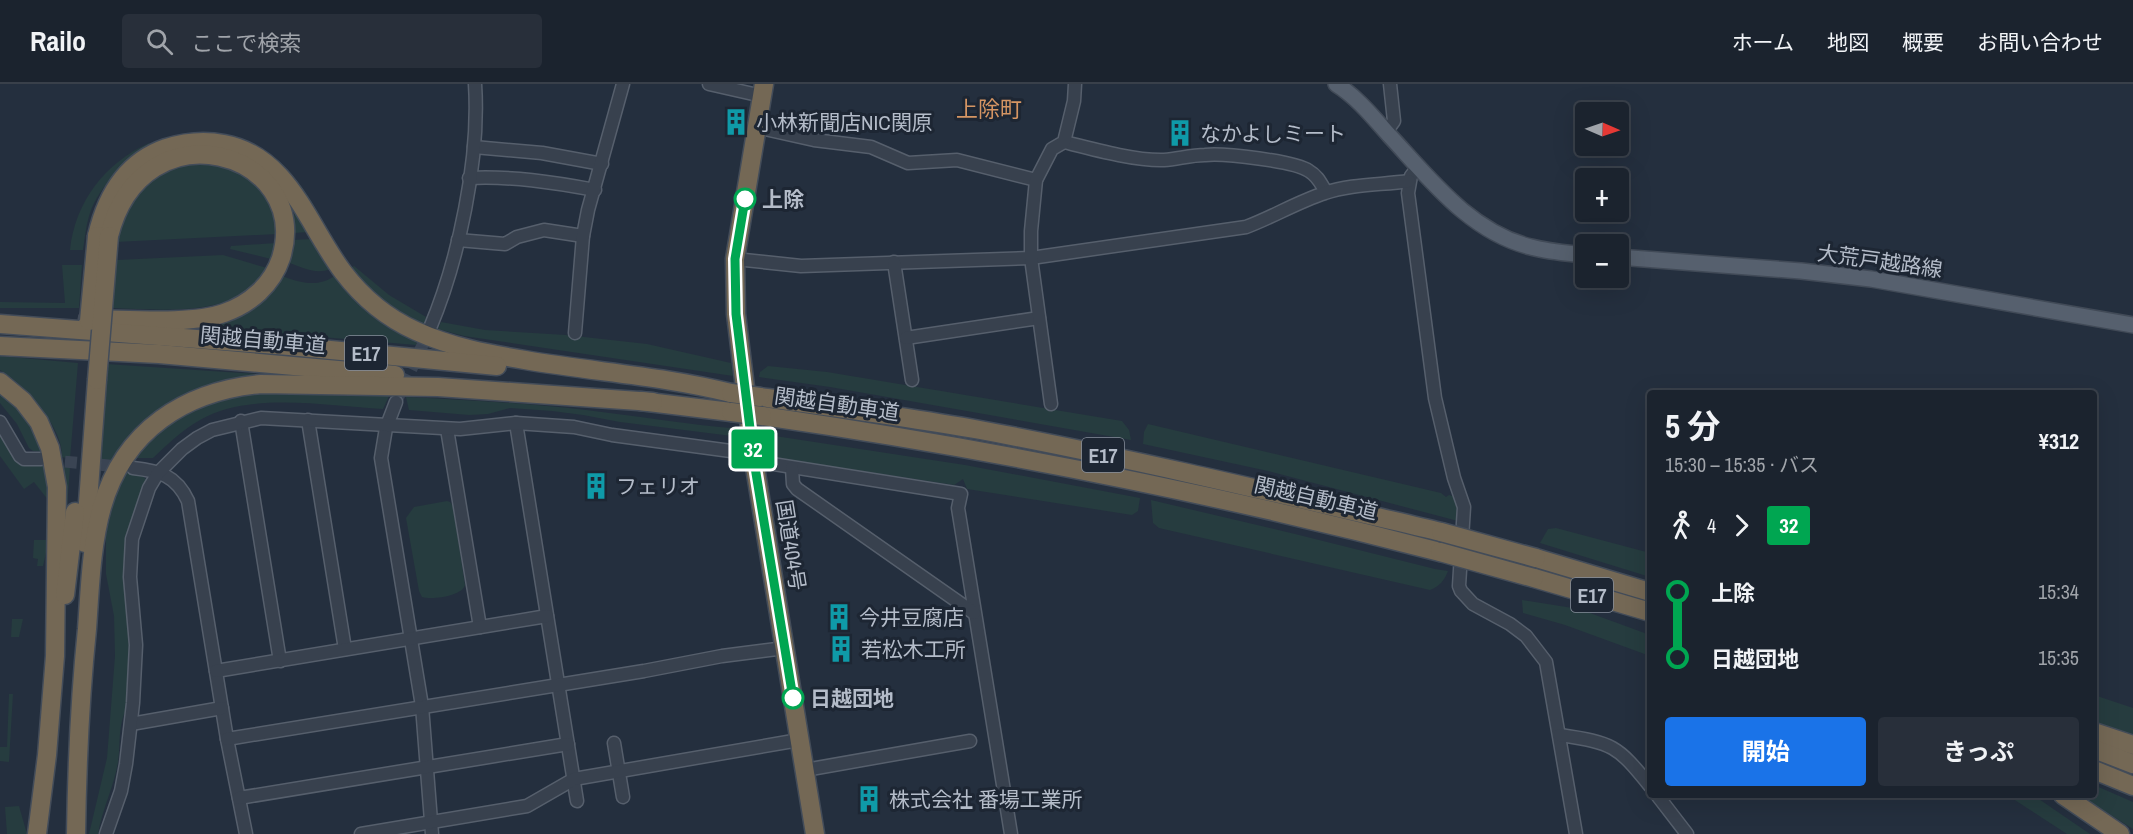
<!DOCTYPE html>
<html lang="ja">
<head>
<meta charset="utf-8">
<style>
  :root { --surface:#1b232e; --page:#282f3a; --text:#f1f3f6; --muted:#a0a4aa; --line:#39404a; --accent:#1a73e8 }
  body { margin:0; font-family:"Archivo Narrow","Noto Sans JP",sans-serif; background:var(--page); color:var(--text); height:100vh; display:flex; flex-direction:column; font-size:22px; white-space:nowrap }
  * { box-sizing:border-box; margin:0 }
  p { font-size:20px; color:var(--muted) }
  .icon { flex:none; width:33px; height:33px; fill:none; stroke:currentColor; stroke-width:2; stroke-linecap:round; stroke-linejoin:round }
  .map { position:relative; flex:1; overflow:hidden }
  .sheet { position:absolute; left:1647px; top:306px; width:450px; height:408px; display:flex; flex-direction:column; background:var(--surface); border-radius:6px; box-shadow:0 6px 24px #0002,0 0 0 2px var(--line) }
  .sheet>* { flex:none }
  .badge { padding:0 12px; border-radius:4px; font-size:21px; line-height:39px }
  .needle { width:39px; rotate:92deg }
  .controls { position:absolute; left:1575px; top:18px; display:grid; gap:12px }
  .controls a { display:grid; place-items:center; width:54px; height:54px; border-radius:6px; background:var(--surface); box-shadow:0 6px 24px #0002,0 0 0 2px var(--line); font-size:30px }
  .map>.badge { position:absolute; translate:-50% -50%; box-shadow:0 0 0 3px #fff }
  .legs { display:flex; align-items:center; gap:9px; height:66px; padding:0 18px; font-size:20px }
  .legs p { margin-inline-start:auto }
  .head { display:flex; align-items:center; justify-content:space-between; height:102px; padding:0 18px }
  h1 { font-size:33px; font-weight:700; line-height:45px }
  .button { display:flex; gap:12px; margin-top:auto; padding:12px 18px }
  .button a { flex:1; height:69px; border-radius:6px; background:var(--accent); color:#fff; font-size:24px; font-weight:700; line-height:69px; text-align:center }
  .button a+a { background:var(--page); color:var(--text) }
  ul { padding:0 18px; list-style:none }
  li { display:flex; align-items:center; gap:21px; height:66px; font-size:22px }
  li i { display:grid; place-items:center; width:9px; height:100%; margin:0 8px; background:currentColor }
  li i::after { content:''; width:15px; height:15px; margin:-8px; border:4px solid; border-radius:50%; background:var(--surface) }
  li p { margin-inline-start:auto }
  li:first-child i { background:linear-gradient(#0000 50%,currentColor 0) }
  li:last-child i { background:linear-gradient(currentColor 50%,#0000 0) }
  header { display:flex; align-items:center; gap:36px; box-sizing:border-box; height:84px; padding:0 30px; background:var(--surface); border-bottom:2px solid var(--line) }
  header strong { font-size:28px }
  nav { display:flex; gap:33px; margin-inline-start:auto; font-size:21px }
  .search { width:420px; height:54px; background:var(--page); display:flex; align-items:center; gap:15px; box-sizing:border-box; padding:0 21px; border-radius:6px; color:var(--muted); font-size:22px }
  .map>svg:first-child { display:block }
  .green { fill:#263c3f }
  .lines { fill:none; stroke-linecap:round; stroke-linejoin:round }
  .minor-tunnel { stroke:#3a4453; stroke-width:12; stroke-dasharray:12 6; stroke-linecap:butt }
  .minor-casing { stroke:#565f6c; stroke-width:15 }
  .major-casing { stroke:#414a57; stroke-width:18 }
  .highway-casing { stroke:#434c59; stroke-width:21 }
  .minor { stroke:#38414e; stroke-width:12 }
  .major { stroke:#56606e; stroke-width:15 }
  .highway { stroke:#746855; stroke-width:18 }
  .highway-bridge-casing { stroke:#434c59; stroke-width:21; stroke-linecap:butt }
  .highway-bridge { stroke:#746855; stroke-width:18 }
  .line-1-casing { stroke:#fff; stroke-width:14 }
  .line-1 { stroke:#00a651; stroke-width:9 }
  .stop-1-dot { fill:#fff; stroke:#00a651; stroke-width:3 }
  .labels { text-anchor:middle; dominant-baseline:central; stroke-width:6; stroke-linejoin:round; paint-order:stroke }
  .shield { fill:#1d2633; stroke:#878f9c; stroke-width:1.5 }
  .shield-label { font-size:20px; font-weight:bold; fill:#b4bcc9 }
  .poi-label { font-size:21px; fill:#b4bcc9; stroke:#1d2633; text-anchor:start }
  .stop-label { font-size:21px; font-weight:bold; fill:#b4bcc9; stroke:#1d2633; text-anchor:start }
  .street-label { font-size:21px; fill:#b4bcc9; stroke:#1d2633 }
  .neighbourhood-label { font-size:22px; fill:#d59563; stroke:#1d2633 }
</style>
</head>
<body>
<header>
<strong>Railo</strong>
<div class="search"><svg class="icon" aria-label="search" viewBox="0 0 24 24"><circle cx="10" cy="10" r="6"/><path d="M15 15l6 6"/></svg>ここで検索</div>
<nav><a>ホーム</a><a>地図</a><a>概要</a><a>お問い合わせ</a></nav>
</header>
<div class="map">
<svg width="2133" height="750" viewBox="0 0 2133 750">
  <rect width="100%" height="100%" fill="#242f3e"/>
  <!-- green -->
  <g class="green">
    <path d="M149,59V64C124,79 100,101 90,129C86,141 85,154 83,166H70C75,118 105,79 149,59Z"/>
    <path d="M266,67C296,88 312,117 329,148H325C308,120 293,88 266,69Z"/>
    <path d="M187,78C199,79 223,79 233,84C261,97 273,120 277,150L116,158L122,128L160,89Z"/>
    <polygon points="297,130 308,148 293,149 291,131"/>
    <path d="M312,155L330,185C316,191 301,183 287,178L292,156Z"/>
    <polygon points="276,159 271,175 230,165 231,162"/>
    <path d="M223,171L267,184C242,236 158,225 111,224L117,176Z"/>
    <polygon points="62,181 82,181 79,224 0,224 0,218 65,219"/>
    <path d="M354,182L389,211L426,233L424,241C394,226 371,209 350,184Z"/>
    <path d="M336,191L419,254L416,261L193,242L282,192C301,199 318,204 336,191Z"/>
    <polygon points="441,238 485,246 566,251 647,260 731,279 733,292 464,252 438,245"/>
    <path d="M0,272L78,279L70,375L62,373C64,344 24,300 0,286Z"/>
    <path d="M106,280L269,291V292C206,292 143,323 110,378L96,377Z"/>
    <polygon points="768,282 827,288 1122,337 1129,346 1131,356 830,303 759,293 760,288"/>
    <path d="M0,307C20,324 34,343 44,368L33,367L29,364L17,340L0,319Z"/>
    <path d="M256,308L389,312L383,325C328,322 250,307 200,336C182,346 168,360 153,374H134C155,349 182,325 214,315C227,311 243,310 256,308Z"/>
    <path d="M406,313C466,316 526,319 586,326C638,332 689,341 742,345V351L740,353L620,338L583,331L552,327L510,324L488,330L469,331L409,326Z"/>
    <polygon points="1148,340 1441,409 1446,413 1449,411 1453,412 1457,422 1458,437 1268,387 1143,360 1144,348"/>
    <polygon points="0,347 9,366 23,380 47,381 49,417 34,398 24,405 0,372"/>
    <polygon points="762,350 965,381 1140,414 1138,427 1132,431 967,405 963,395 954,401 776,374 768,369"/>
    <polygon points="62,383 70,383 65,452"/>
    <path d="M126,387L137,388L146,395V400L131,437L125,461L124,491L131,543L130,621C117,635 121,660 118,678C114,703 102,725 98,750H89L107,674L115,572L114,532L106,490V450L115,411Z"/>
    <path d="M1151,416L1295,450L1435,485L1448,487C1444,497 1440,502 1430,506L1159,444L1153,439Z"/>
    <path d="M447,417L450,418L453,422L465,501C462,512 433,516 422,513L419,507L406,434L414,423Z"/>
    <polygon points="1556,444 1650,469 1650,493 1540,459 1548,445"/>
    <polygon points="34,456 49,456 43,482 37,482 38,475 33,474"/>
    <polygon points="1522,516 1579,525 1650,551 1650,572 1565,541 1523,529"/>
    <polygon points="12,535 23,535 19,553 11,553"/>
    <polygon points="9,610 13,610 9,678 0,677 0,663 7,663"/>
    <polygon points="2094,611 2133,624 2133,653 2094,639"/>
    <polygon points="2094,701 2133,718 2133,745 2079,711 2094,711"/>
    <polygon points="2007,711 2033,711 2090,750 2067,750"/>
    <polygon points="19,722 27,750 7,750 5,723"/>
  </g>
  <g class="lines">
    <!-- minor-tunnel -->
    <g class="minor-tunnel">
      <polyline points="396,318 430,245"/>
      <polyline points="47,376 125,383"/>
    </g>
    <defs>
      <g id="minor">
        <polyline points="709,0 762,12"/>
        <polyline points="756,43 814,56 871,63 908,79 957,76 1036,96"/>
        <polyline points="1386,48 1394,37 1390,0"/>
        <path d="M1064,58C1092,65 1136,77 1164,76C1178,75 1191,71 1205,71C1224,69 1295,77 1309,87C1318,92 1321,100 1326,108"/>
        <polyline points="474,63 542,69 602,80"/>
        <polyline points="1418,83 1411,92 1408,109 1435,314 1454,394 1464,423 1459,502 1461,507 1473,520 1510,540 1526,552 1546,578 1576,750"/>
        <path d="M469,94C512,92 552,98 595,106"/>
        <polyline points="458,156 505,160 517,153 544,146 583,152"/>
        <path d="M735,175L801,182L1031,174L1246,143C1273,133 1297,118 1325,109C1351,100 1381,101 1409,97"/>
        <polyline points="894,178 912,296"/>
        <path d="M430,244C459,175 480,75 475,0"/>
        <polyline points="575,249 583,152 588,126 623,0"/>
        <polyline points="906,254 1039,234"/>
        <polyline points="396,318 386,344 381,374 422,622 432,750"/>
        <polyline points="1051,320 1031,174 1031,147 1036,96 1052,65 1064,58 1074,17 1075,0"/>
        <polyline points="308,336 345,565"/>
        <polyline points="241,337 280,577"/>
        <polyline points="0,338 20,372 24,375 41,375"/>
        <polyline points="516,339 577,717"/>
        <polyline points="447,345 480,543"/>
        <polyline points="754,377 961,410 958,424 1011,750"/>
        <path d="M133,384C159,387 176,391 188,417L227,655L246,750"/>
        <polyline points="792,384 793,400 797,405 974,529"/>
        <polyline points="216,587 547,532"/>
        <polyline points="131,640 222,624"/>
        <path d="M1560,651C1613,659 1617,661 1650,702"/>
        <polyline points="227,655 644,587 722,572 785,564"/>
        <polyline points="614,659 623,713"/>
        <polyline points="805,686 970,657"/>
        <polyline points="1657,711 1687,750"/>
        <polyline points="239,714 568,660"/>
        <polyline points="106,750 121,707 126,680 133,619 136,561 130,493 132,455 149,404 158,389 182,365 197,354 212,346 261,334 460,345 516,339 574,343 612,351 753,370"/>
        <polyline points="361,750 527,722 574,695 799,656"/>
      </g>
      <g id="major">
        <path d="M1336,0C1357,13 1373,33 1389,51C1430,95 1470,148 1531,163C1549,168 1567,169 1586,171"/>
        <polyline points="1618,173 1801,187 1871,195 2133,241"/>
      </g>
      <g id="highway">
        <polyline points="764,0 735,175 736,230 754,377 815,750"/>
        <path d="M97,152C106,113 126,78 166,64C185,58 204,56 224,60C289,72 308,142 343,188C362,213 387,234 416,247C451,263 488,270 525,276C594,288 664,292 731,309"/>
        <path d="M88,235C125,235 191,241 224,229C250,220 272,201 281,174C313,68 143,17 109,152"/>
        <polyline points="0,240 289,262 497,282"/>
        <polyline points="0,262 159,270 395,291"/>
        <polyline points="0,298 23,317 39,338 50,364 57,403 55,572 47,671 37,750"/>
        <path d="M760,313C833,323 907,333 980,346C1135,375 1288,412 1441,448"/>
        <polyline points="640,317 731,328"/>
        <path d="M762,332C991,365 1217,410 1440,468"/>
        <polyline points="85,459 97,296"/>
        <polyline points="1536,474 1650,508"/>
        <polyline points="1534,494 1650,528"/>
        <polyline points="65,511 75,428"/>
        <polyline points="2094,648 2133,661"/>
        <polyline points="2094,665 2133,680"/>
        <polyline points="2094,686 2133,702"/>
        <polyline points="2063,711 2120,750"/>
        <path d="M76,750C77,681 80,613 87,545C90,504 91,462 102,423C124,346 185,307 261,300L438,303L653,318"/>
      </g>
    </defs>
    <!-- minor casing -->
    <use href="#minor" class="minor-casing"/>
    <!-- major casing -->
    <use href="#major" class="major-casing"/>
    <!-- highway casing -->
    <use href="#highway" class="highway-casing"/>
    <!-- minor -->
    <use href="#minor" class="minor"/>
    <!-- major -->
    <use href="#major" class="major"/>
    <!-- highway -->
    <use href="#highway" class="highway"/>
    <defs>
      <g id="highway-bridge">
        <polyline points="89,237 97,152"/>
        <polyline points="97,296 109,152"/>
        <polyline points="731,309 760,313"/>
        <polyline points="731,328 762,332"/>
        <polyline points="1441,448 1536,474"/>
        <polyline points="1440,468 1534,494"/>
      </g>
    </defs>
    <!-- highway-bridge casing -->
    <use href="#highway-bridge" class="highway-bridge-casing"/>
    <!-- highway-bridge -->
    <use href="#highway-bridge" class="highway-bridge"/>
  </g>
  <g class="lines">
    <defs>
      <polyline id="line-1" points="745,115 735,175 736,230 754,377 793,614"/>
    </defs>
    <!-- line-1 casing -->
    <use href="#line-1" class="line-1-casing"/>
    <!-- line-1 -->
    <use href="#line-1" class="line-1"/>
  </g>
  <!-- icons -->
  <defs>
    <symbol id="building-bare" viewBox="-9 -9 18 18"><path d="M-4-6H4V6H1V3H-1V6H-4ZM-2.5-4.3h1.7v1.8h-1.7ZM.8-4.3h1.7v1.8H.8ZM-2.5-1h1.7V.8h-1.7ZM.8-1h1.7V.8H.8Z" fill="#0f9aa8" stroke="#1d2633" stroke-width="2.5" paint-order="stroke"/></symbol>
  </defs>
  <g fill-rule="evenodd">
    <use href="#building-bare" x="717" y="19" width="38" height="38"/>
    <use href="#building-bare" x="1161" y="30" width="38" height="38"/>
    <use href="#building-bare" x="577" y="383" width="38" height="38"/>
    <use href="#building-bare" x="820" y="514" width="38" height="38"/>
    <use href="#building-bare" x="822" y="546" width="38" height="38"/>
    <use href="#building-bare" x="850" y="696" width="38" height="38"/>
  </g>
  <!-- markers -->
  <g class="stop-1-dot">
    <circle cx="745" cy="115" r="10"/>
    <circle cx="793" cy="614" r="10"/>
  </g>
  <g class="labels">
    <!-- shield labels -->
    <g class="shield">
      <rect x="345" y="252" width="42" height="34" rx="4.5"/>
      <rect x="1082" y="354" width="42" height="34" rx="4.5"/>
      <rect x="1571" y="494" width="42" height="34" rx="4.5"/>
    </g>
    <g class="shield-label">
      <text x="366" y="269">E17</text>
      <text x="1103" y="371">E17</text>
      <text x="1592" y="511">E17</text>
    </g>
    <!-- poi labels -->
    <g class="poi-label">
      <text x="756" y="38">小林新聞店NIC関原</text>
      <text x="1200" y="49">なかよしミート</text>
      <text x="616" y="402">フェリオ</text>
      <text x="859" y="533">今井豆腐店</text>
      <text x="861" y="565">若松木工所</text>
      <text x="889" y="715">株式会社 番場工業所</text>
    </g>
    <!-- stop labels -->
    <g class="stop-label">
      <text x="762" y="115">上除</text>
      <text x="810" y="614">日越団地</text>
    </g>
    <!-- street labels -->
    <g class="street-label">
      <text transform="translate(1880 177) rotate(8)">大荒戸越路線</text>
      <text transform="translate(263 256) rotate(5)">関越自動車道</text>
      <text transform="translate(837 320) rotate(8)">関越自動車道</text>
      <text transform="translate(1316 414) rotate(13)">関越自動車道</text>
      <text transform="translate(791 461) rotate(81)">国道404号</text>
    </g>
    <!-- neighbourhood labels -->
    <g class="neighbourhood-label">
      <text x="989" y="25">上除町</text>
    </g>
  </g>
</svg>
<div class="controls">
<a><svg class="needle" viewBox="-14 -14 28 28"><path d="M0-13l5 13h-10z" fill="#e53935"/><path d="M0 13l5-13h-10z" fill="#a0a4aa"/></svg></a>
<a>+</a>
<a>−</a>
</div>
<b class="badge" style="left:753px;top:365px;background:#00a651;color:#fff">32</b>
<section class="sheet">
<div class="head"><div><h1>5 分</h1><p>15:30 – 15:35 · バス</p></div><b>¥312</b></div>
<div class="legs"><svg class="icon" aria-label="walk" viewBox="0 0 24 24"><circle cx="13" cy="4" r="2"/><path d="M13 8l-2 6 4 7M11 14l-3 7M7 12l3-4h3l4 4"/></svg>4<svg class="icon" aria-label="forward" viewBox="0 0 24 24"><path d="M9 5l7 7-7 7"/></svg><b class="badge" style="background:#00a651;color:#fff">32</b></div>
<ul>
<li><i style="color:#00a651"></i><b>上除</b><p>15:34</p></li>
<li><i style="color:#00a651"></i><b>日越団地</b><p>15:35</p></li>
</ul>
<div class="button"><a>開始</a><a>きっぷ</a></div>
</section>
</div>
</body>
</html>
